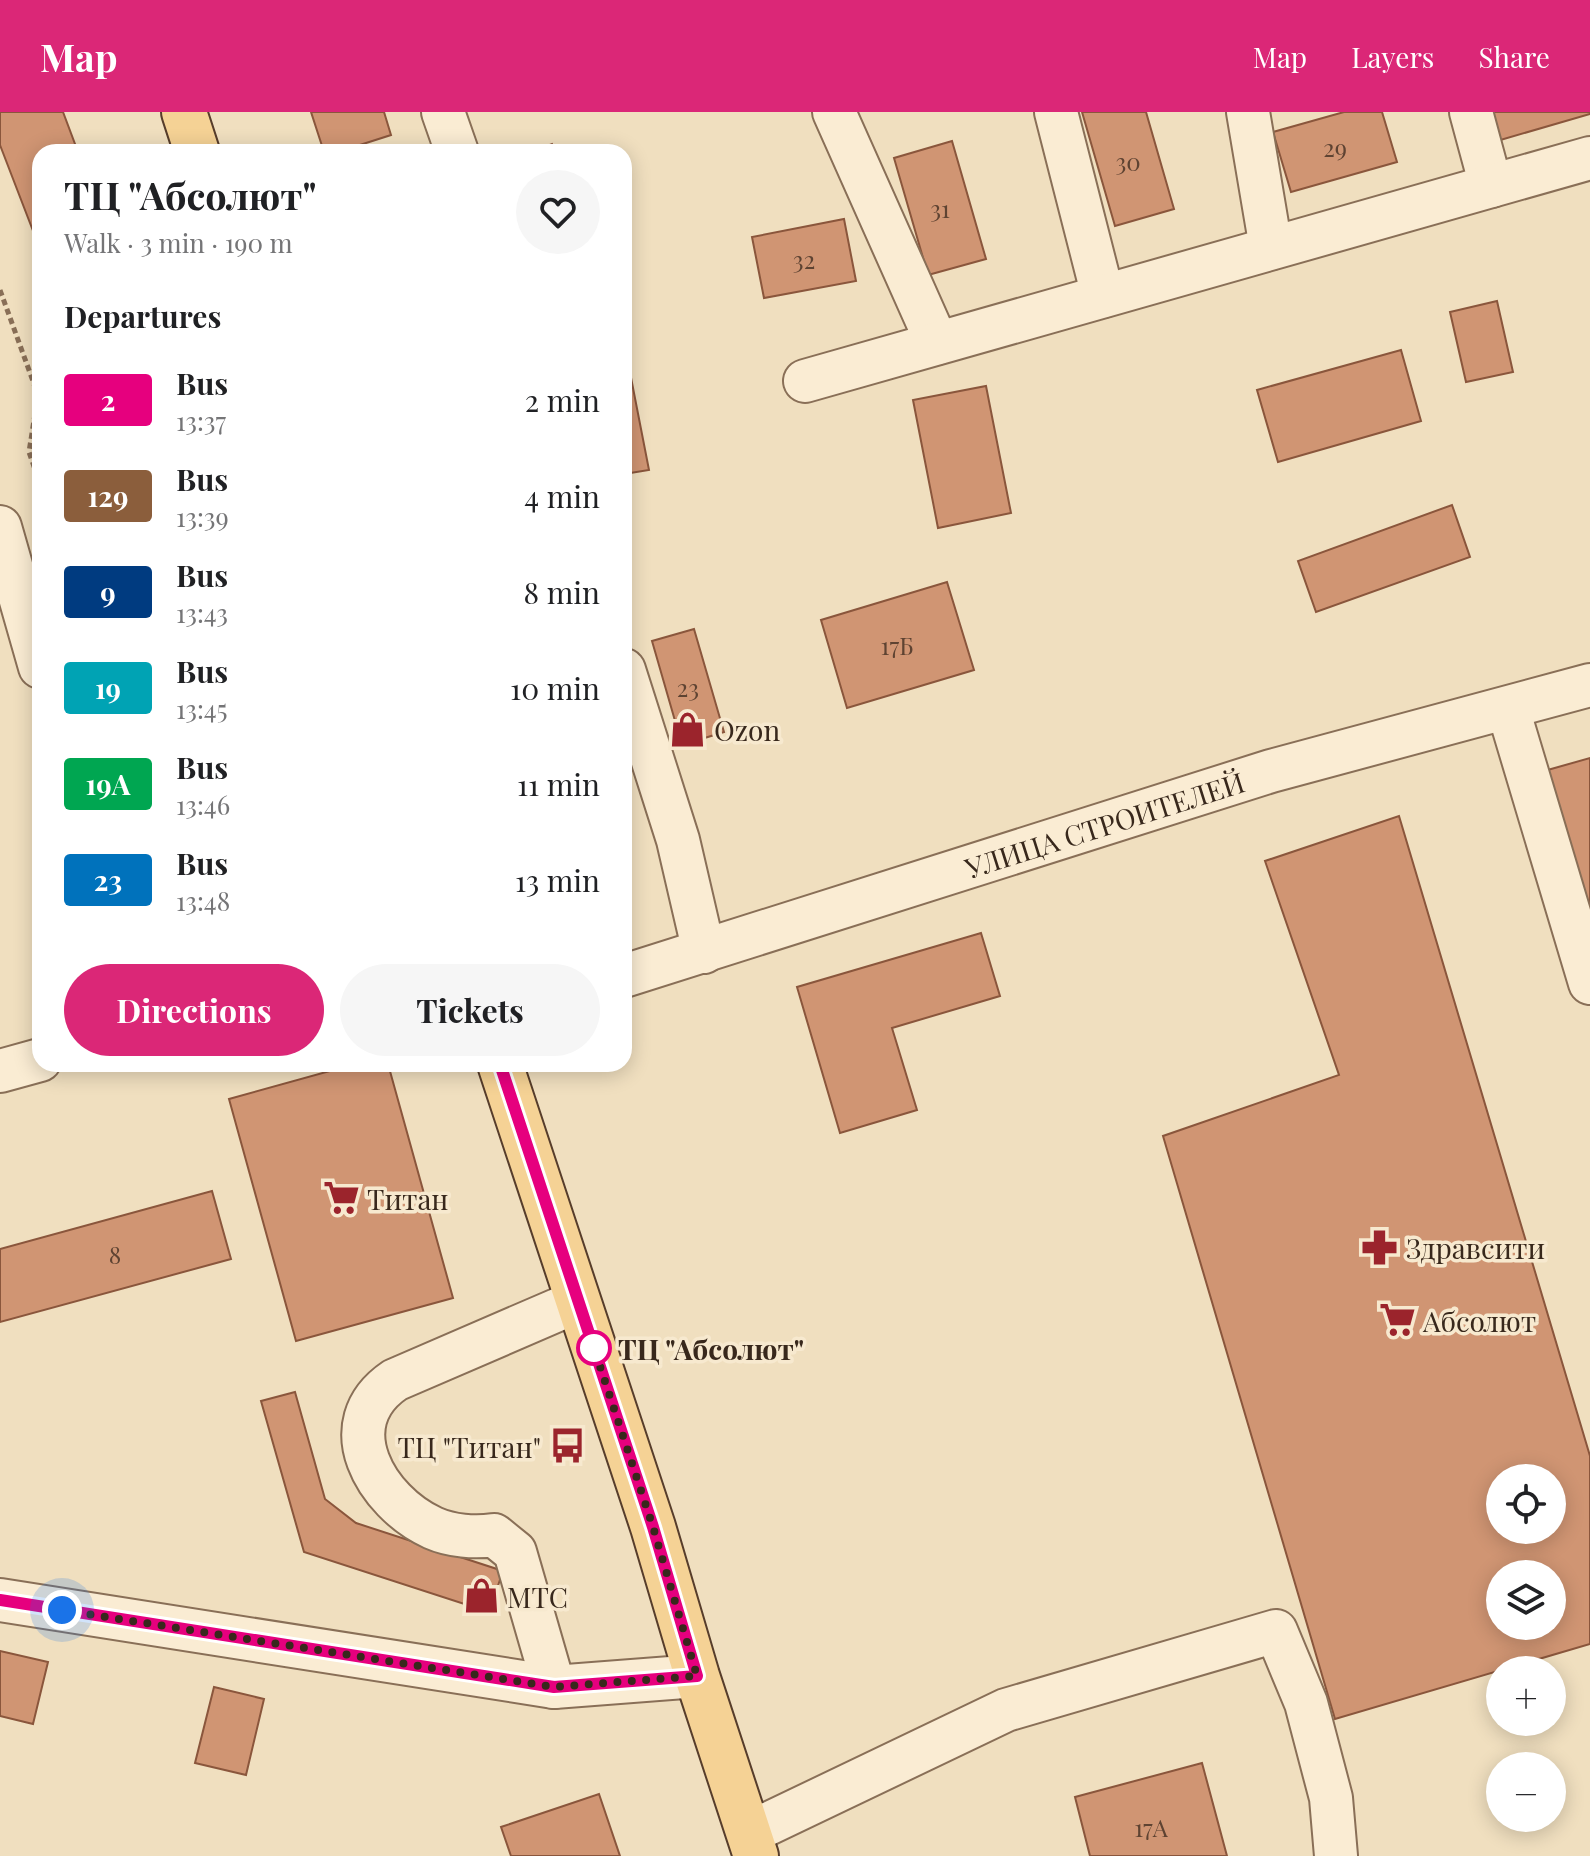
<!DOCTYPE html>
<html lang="en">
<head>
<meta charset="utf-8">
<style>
  :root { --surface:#fff; --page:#f6f6f6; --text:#202124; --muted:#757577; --accent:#db2777 }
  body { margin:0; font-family:"Playfair Display",serif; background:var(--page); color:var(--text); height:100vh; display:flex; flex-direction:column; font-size:30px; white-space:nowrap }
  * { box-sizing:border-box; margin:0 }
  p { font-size:26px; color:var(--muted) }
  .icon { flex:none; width:44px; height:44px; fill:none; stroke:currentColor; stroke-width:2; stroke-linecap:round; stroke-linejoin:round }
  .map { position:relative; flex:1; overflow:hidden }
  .sheet { position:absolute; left:32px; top:32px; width:600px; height:928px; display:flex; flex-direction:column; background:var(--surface); border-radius:24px; box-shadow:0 4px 20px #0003 }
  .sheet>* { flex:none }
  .badge { padding:0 16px; border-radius:6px; font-size:28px; line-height:52px }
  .tools { position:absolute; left:1486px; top:1352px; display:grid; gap:16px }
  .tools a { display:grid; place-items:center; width:80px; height:80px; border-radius:50%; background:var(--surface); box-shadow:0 4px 20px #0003; font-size:40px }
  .you { position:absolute; width:40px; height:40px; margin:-20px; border:6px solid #fff; border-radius:50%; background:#1a73e8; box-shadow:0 0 0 12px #1a73e833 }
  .map>.badge { position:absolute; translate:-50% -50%; box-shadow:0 0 0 4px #fff }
  h2 { padding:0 32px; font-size:30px; line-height:72px }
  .round { display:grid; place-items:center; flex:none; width:84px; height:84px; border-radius:42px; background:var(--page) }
  .overview { display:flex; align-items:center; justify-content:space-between; height:136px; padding:0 32px }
  h1 { font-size:38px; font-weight:700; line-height:60px }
  .action { display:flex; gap:16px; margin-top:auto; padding:16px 32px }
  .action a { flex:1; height:92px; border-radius:48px; background:var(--accent); color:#fff; font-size:32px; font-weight:700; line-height:92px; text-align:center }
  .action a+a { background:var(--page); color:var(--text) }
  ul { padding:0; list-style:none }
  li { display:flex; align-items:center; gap:24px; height:96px; padding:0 32px }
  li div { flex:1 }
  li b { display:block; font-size:30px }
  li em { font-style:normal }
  li .badge { min-width:88px; font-weight:700; text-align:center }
  header { display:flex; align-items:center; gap:48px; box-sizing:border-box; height:112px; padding:0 40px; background:var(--accent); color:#fff }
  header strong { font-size:38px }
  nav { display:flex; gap:44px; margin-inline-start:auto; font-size:28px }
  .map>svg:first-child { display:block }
  .building { fill:#d09573; stroke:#8a563c; stroke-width:2; fill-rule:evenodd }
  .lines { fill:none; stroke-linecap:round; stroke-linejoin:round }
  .minor-casing { stroke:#896f57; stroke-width:46 }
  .major-casing { stroke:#573d2b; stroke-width:48 }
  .path { stroke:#896f57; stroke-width:5; stroke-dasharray:6 4; stroke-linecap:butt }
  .minor { stroke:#faecd3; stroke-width:42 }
  .major { stroke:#f5d295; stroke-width:44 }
  .line-casing { stroke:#fff; stroke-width:18 }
  .line { stroke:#e6007e; stroke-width:12 }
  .walk { stroke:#38281c; stroke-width:8; stroke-dasharray:0 14.4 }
  .stop-dot { fill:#fff; stroke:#e6007e; stroke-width:4 }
  .labels { text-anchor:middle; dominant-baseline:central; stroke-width:7; stroke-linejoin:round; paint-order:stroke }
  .number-label { font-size:24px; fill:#5e4332 }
  .poi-label { font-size:28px; fill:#38281c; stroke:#f7e9cf; text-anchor:start }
  .street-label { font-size:28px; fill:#38281c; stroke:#f7e9cf }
  .stop-label { font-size:28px; font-weight:bold; fill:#38281c; stroke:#f7e9cf; text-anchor:start }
</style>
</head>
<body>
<header>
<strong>Map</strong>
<nav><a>Map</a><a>Layers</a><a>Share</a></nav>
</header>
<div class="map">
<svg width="1590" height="1744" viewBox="0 0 1590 1744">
  <rect width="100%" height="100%" fill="#f0dfbf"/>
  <!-- building -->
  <g class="building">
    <polygon points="0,0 63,0 78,40 40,40 40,137 0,33"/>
    <polygon points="311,0 384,0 391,23 338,40 324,40"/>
    <polygon points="1082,0 1146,0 1174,97 1115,114"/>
    <polygon points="1344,0 1382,0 1397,50 1291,80 1273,20"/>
    <polygon points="1489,0 1590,0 1590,2 1497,29"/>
    <polygon points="952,29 986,147 928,163 894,46"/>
    <polygon points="552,32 555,40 532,40"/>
    <polygon points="844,107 856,169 764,186 752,125"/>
    <polygon points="1497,189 1513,260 1466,270 1450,200"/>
    <polygon points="1401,238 1421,309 1278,350 1257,278"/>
    <polygon points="624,240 626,240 649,358 624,362"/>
    <polygon points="986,274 1011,401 938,416 913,288"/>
    <polygon points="1452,393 1470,445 1316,500 1298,449"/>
    <polygon points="947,470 974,558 847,596 821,508"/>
    <polygon points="694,517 724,620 682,633 652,529"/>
    <polygon points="1590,646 1590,850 1537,661"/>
    <path d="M1399,704L1590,1344V1532L1335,1607L1163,1024L1339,963L1265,749ZM1500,1366H1552V1418H1500ZM1500,1462H1552V1514H1500Z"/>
    <polygon points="981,821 1000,884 892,916 917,998 840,1021 797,875"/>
    <polygon points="355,952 388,952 453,1186 296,1229 229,987"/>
    <polygon points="212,1079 231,1147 0,1210 0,1137"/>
    <polygon points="295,1280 325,1387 356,1411 503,1459 489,1500 304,1440 261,1289"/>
    <polygon points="0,1539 48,1550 33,1612 0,1604"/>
    <polygon points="214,1575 264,1587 246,1663 195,1651"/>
    <polygon points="1202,1651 1227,1744 1090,1744 1075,1685"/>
    <polygon points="599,1682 620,1744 511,1744 501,1715"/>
  </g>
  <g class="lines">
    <defs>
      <g id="minor">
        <polyline points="443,0 457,40"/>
        <polyline points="834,0 937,231"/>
        <polyline points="1056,0 1103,184"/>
        <polyline points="1248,0 1271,136"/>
        <polyline points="1471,0 1491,74"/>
        <polyline points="805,269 1590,46"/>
        <polyline points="0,415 40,555"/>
        <polyline points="624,558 678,728 704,840"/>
        <polyline points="1508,597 1590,871"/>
        <path id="s1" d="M624,864L1271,659L1590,573"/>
        <polyline points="0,959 40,948"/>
        <polyline points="0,1488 554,1575 697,1564"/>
        <path d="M554,1575L515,1440L494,1423C475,1426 451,1424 433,1416C376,1390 330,1312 395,1268L578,1189"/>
        <polyline points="749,1721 1006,1598 1276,1519 1306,1591 1331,1686 1336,1744"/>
      </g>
      <g id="major">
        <polyline points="184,0 197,40"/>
        <polyline points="500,952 653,1415 697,1564 756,1744"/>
      </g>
    </defs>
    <!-- minor casing -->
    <use href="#minor" class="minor-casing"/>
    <!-- major casing -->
    <use href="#major" class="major-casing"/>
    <!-- path -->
    <polyline class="path" points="0,178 38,283 29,340 40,372"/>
    <!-- minor -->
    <use href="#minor" class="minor"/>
    <!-- major -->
    <use href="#major" class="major"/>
  </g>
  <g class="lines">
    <defs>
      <polyline id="line" points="0,1488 554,1575 697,1564 653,1415 500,952"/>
    </defs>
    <!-- line casing -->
    <use href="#line" class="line-casing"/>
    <!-- line -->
    <use href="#line" class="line"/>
    <!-- walk -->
    <polyline class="walk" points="62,1498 554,1575 697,1564 653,1415 594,1236"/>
  </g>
  <!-- icons -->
  <defs>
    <symbol id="shop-bare" viewBox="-9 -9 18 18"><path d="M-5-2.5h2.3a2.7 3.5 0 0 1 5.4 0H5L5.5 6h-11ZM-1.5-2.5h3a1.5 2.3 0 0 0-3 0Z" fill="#9b242c" stroke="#f7e9cf" stroke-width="2.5" paint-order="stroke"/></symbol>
    <symbol id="supermarket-bare" viewBox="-9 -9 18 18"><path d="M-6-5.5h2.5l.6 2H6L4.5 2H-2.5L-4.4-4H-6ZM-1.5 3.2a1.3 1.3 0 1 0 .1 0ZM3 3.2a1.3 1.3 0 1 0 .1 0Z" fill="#9b242c" stroke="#f7e9cf" stroke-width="2.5" paint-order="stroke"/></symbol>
    <symbol id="pharmacy-bare" viewBox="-9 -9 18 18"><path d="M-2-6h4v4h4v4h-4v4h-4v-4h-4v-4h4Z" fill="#9b242c" stroke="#f7e9cf" stroke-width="2.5" paint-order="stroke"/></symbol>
    <symbol id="bus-bare" viewBox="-9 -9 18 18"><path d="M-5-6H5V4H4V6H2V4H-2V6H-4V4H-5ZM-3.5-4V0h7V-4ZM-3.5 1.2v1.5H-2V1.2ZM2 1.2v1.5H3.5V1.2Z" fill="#9b242c" stroke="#f7e9cf" stroke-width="2.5" paint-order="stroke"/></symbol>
  </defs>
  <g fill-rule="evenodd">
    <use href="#shop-bare" x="662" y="592" width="51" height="51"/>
    <use href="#supermarket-bare" x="316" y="1060" width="51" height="51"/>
    <use href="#pharmacy-bare" x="1354" y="1110" width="51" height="51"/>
    <use href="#supermarket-bare" x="1372" y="1182" width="51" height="51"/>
    <use href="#bus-bare" x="542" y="1308" width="51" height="51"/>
    <use href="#shop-bare" x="456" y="1458" width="51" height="51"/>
  </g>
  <!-- markers -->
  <circle class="stop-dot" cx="594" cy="1236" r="16"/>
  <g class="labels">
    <!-- number labels -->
    <g class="number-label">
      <text x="1335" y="35">29</text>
      <text x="1128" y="49">30</text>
      <text x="940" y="96">31</text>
      <text x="804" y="147">32</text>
      <text x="897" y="533">17Б</text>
      <text x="688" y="575">23</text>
      <text x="115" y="1142">8</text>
      <text x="1151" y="1715">17А</text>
    </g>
    <!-- poi labels -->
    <g class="poi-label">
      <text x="714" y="617">Ozon</text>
      <text x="367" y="1086">Титан</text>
      <text x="1406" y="1135">Здравсити</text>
      <text x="1423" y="1208">Абсолют</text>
      <text x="541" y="1334" text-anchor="end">ТЦ "Титан"</text>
      <text x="507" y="1484">МТС</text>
    </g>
    <!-- street labels -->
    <g class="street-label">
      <text stroke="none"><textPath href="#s1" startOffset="504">УЛИЦА СТРОИТЕЛЕЙ</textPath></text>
    </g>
    <!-- stop labels -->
    <g class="stop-label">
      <text x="618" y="1236">ТЦ "Абсолют"</text>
    </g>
  </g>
</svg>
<div class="tools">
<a><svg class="icon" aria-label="locate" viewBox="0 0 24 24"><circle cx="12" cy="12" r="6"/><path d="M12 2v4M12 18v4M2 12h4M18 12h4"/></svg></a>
<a><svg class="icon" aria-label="layers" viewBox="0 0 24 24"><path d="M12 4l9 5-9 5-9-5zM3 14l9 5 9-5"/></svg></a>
<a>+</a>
<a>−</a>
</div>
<div class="you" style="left:62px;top:1498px"></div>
<section class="sheet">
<div class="overview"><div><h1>ТЦ &quot;Абсолют&quot;</h1><p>Walk · 3 min · 190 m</p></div><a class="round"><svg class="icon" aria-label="heart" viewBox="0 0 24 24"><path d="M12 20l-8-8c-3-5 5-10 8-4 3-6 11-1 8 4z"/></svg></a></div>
<h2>Departures</h2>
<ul>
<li><span class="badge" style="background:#e6007e;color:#fff">2</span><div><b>Bus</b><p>13:37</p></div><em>2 min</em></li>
<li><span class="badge" style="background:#8b5e3c;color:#fff">129</span><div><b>Bus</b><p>13:39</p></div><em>4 min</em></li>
<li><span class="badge" style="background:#003b80;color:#fff">9</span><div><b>Bus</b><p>13:43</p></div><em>8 min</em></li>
<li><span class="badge" style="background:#00a3b4;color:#fff">19</span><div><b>Bus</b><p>13:45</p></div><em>10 min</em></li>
<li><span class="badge" style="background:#00a651;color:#fff">19А</span><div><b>Bus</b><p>13:46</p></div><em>11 min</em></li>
<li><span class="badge" style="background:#0072bc;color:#fff">23</span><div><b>Bus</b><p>13:48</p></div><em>13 min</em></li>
</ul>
<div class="action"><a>Directions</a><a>Tickets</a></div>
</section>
</div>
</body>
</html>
